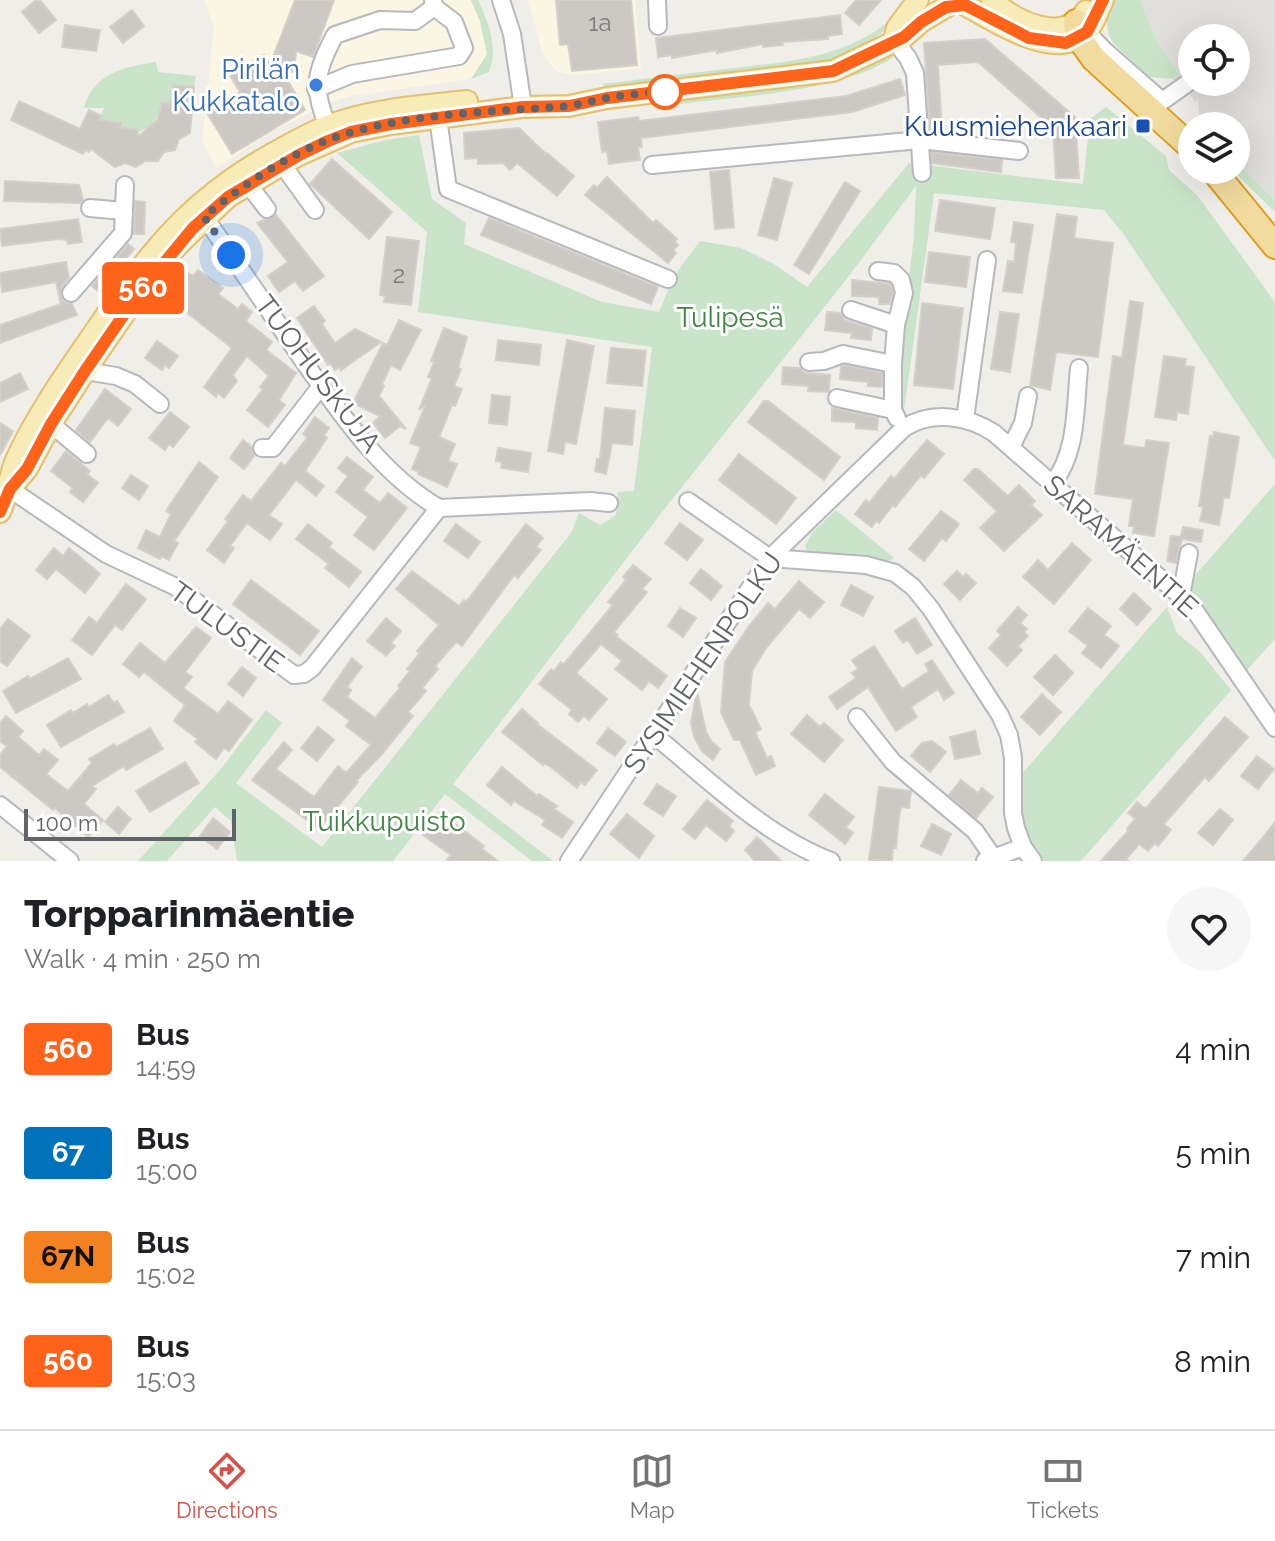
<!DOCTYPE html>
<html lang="en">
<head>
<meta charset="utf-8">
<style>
  :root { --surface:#fff; --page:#f6f6f6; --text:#202124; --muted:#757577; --line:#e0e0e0; --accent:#d75048 }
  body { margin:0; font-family:Raleway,sans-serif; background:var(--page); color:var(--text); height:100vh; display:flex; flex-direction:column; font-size:30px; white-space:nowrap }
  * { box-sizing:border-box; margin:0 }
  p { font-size:26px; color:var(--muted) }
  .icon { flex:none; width:44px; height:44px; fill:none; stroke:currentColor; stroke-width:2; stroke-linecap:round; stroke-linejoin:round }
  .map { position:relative; height:861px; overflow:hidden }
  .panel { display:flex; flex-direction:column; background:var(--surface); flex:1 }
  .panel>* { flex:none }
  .badge { padding:0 16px; border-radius:6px; font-size:28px; line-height:52px }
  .fabs { position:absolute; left:1178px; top:24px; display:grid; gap:16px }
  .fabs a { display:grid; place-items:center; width:72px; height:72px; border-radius:50%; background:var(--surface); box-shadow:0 8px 32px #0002; font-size:40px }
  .scale { position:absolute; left:24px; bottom:20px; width:212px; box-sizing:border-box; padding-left:8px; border:4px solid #606367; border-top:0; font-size:22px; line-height:28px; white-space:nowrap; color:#606367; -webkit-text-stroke:6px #fff; paint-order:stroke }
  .you { position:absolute; width:40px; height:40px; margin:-20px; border:6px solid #fff; border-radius:50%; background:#1a73e8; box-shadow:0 0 0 12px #1a73e833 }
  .map>.badge { position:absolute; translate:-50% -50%; box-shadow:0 0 0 4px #fff }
  .round { display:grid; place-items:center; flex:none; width:84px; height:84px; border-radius:42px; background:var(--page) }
  .headline { display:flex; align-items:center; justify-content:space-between; height:136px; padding:0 24px }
  h1 { font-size:38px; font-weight:800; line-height:60px }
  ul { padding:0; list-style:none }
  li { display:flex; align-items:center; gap:24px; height:104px; padding:0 24px }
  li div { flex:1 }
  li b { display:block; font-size:30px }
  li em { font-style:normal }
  li .badge { min-width:88px; font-weight:700; text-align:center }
  .tabs { display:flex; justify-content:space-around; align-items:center; height:112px; border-top:2px solid var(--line); background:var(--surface); font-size:22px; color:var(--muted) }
  .tabs a { display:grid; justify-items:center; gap:4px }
  .tabs .current { color:var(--accent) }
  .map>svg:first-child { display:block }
  .commercial { fill:#fbf5e3 }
  .industrial { fill:#dfdedb; fill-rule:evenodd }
  .green { fill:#c9e4c9 }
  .building { fill:#ccc9c5; stroke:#d4d0c8; stroke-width:2 }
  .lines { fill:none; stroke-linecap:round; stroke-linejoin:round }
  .minor-casing { stroke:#b6b8bb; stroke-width:20 }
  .major-casing { stroke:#e3c16f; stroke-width:24 }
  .highway-casing { stroke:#df9e1a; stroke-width:28 }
  .minor { stroke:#fff; stroke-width:16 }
  .major { stroke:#f7ebb7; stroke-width:20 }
  .highway { stroke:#f2db9e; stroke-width:24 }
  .line-casing { stroke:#fff; stroke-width:18 }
  .line { stroke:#ff6319; stroke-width:12 }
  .walk { stroke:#606367; stroke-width:8; stroke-dasharray:0 14.4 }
  .shop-dot { fill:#3f7fe0; stroke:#fff; stroke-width:3 }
  .stop-dot { fill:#fff; stroke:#ff6319; stroke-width:4 }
  .transit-dot { fill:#1a4fb4; stroke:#fff; stroke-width:3 }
  .labels { text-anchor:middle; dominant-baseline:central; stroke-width:6; stroke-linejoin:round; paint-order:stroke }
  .number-label { font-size:24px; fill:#7b7c7e }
  .shop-label { font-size:28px; fill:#366cbe; stroke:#fff; text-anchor:end }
  .transit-label { font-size:28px; fill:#164399; stroke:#fff; text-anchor:end }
  .park-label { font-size:28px; fill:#418543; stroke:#fff }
  .street-label { font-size:28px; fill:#606367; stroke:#fff }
</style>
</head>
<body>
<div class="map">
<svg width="1275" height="861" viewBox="0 0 1275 861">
  <rect width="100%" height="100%" fill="#f0eee9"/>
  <!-- commercial -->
  <g class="commercial">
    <polygon points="204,0 471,0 480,21 487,55 471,79 351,96 331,102 275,130 216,168 202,141 214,27"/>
    <polygon points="528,0 635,0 641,69 573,75 556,71 543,55"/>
  </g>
  <!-- industrial -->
  <path class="industrial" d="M1140,0H1275V201L1236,161V126H1202L1200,124L1198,99L1195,102L1184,86L1172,79L1179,74L1158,44ZM1192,38H1236V82H1192Z"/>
  <!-- green -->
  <g class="green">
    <path d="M471,0H478C488,21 499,49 489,72L471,79L487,54L480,21Z"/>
    <path d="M1112,0H1140L1158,44L1179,74L1172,79L1149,77L1114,44C1104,30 1106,15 1112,0Z"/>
    <path d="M888,22L891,26L865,45L830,60L771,70L607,88L602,84C643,79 684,74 725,69C783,62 840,60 888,22Z"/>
    <path d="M891,54L894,57C841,92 743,96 679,104V99C744,90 834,86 891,54Z"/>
    <path d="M156,62L158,72L196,76L194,87L173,85L170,104L162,103L161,107L164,109L148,128L138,132L136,129L120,128L121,124L99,120L104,108H84C93,73 124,67 156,62Z"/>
    <polygon points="1106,107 1166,156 1169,170 1197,195 1275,302 1275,461 1125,236 1104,210 934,193 905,404 901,420 891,428 914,236 916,186 849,276 663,511 453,784 553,861 532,861 445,794 393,861 237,861 231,821 215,807 167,861 138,861 220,770 266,710 282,723 236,783 322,847 571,533 579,513 600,525 616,515 618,492 634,491 652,347 418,312 427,232 337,153 385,140 419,135 432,199 466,223 464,244 602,302 659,312 674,276 700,241 741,248 774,264 807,287 909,163 1083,184 1090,119"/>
    <polygon points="1236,161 1275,201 1275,212 1232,170 1236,170"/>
    <polygon points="1275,484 1275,639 1247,670 1216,624 1184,588"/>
    <polygon points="836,510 894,558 888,561 809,554 805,546 812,533"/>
    <polygon points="1167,607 1177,633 1201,653 1231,690 1081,861 1044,861 1025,834 1020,776"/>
  </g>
  <!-- building -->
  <g class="building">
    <polygon points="36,0 40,0 56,20 39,33 22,12"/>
    <polygon points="295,0 334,0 313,57 296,51 294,72 282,71 305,110 232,154 207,113 240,92 230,75 264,55 270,65"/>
    <polygon points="556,0 631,0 637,65 572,71 568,44 560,45"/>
    <polygon points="856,0 881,0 859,25 845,13"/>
    <polygon points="132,10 144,26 123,43 110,27"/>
    <polygon points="840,15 842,34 828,36 828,39 782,42 783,45 763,47 763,44 717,53 717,50 672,58 672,55 658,57 656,38"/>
    <polygon points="65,25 100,30 96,51 62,47"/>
    <polygon points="985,39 1075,117 1079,178 1056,178 1053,128 978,62 938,65 942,131 930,130 924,43"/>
    <polygon points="900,79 905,95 852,112 641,138 642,147 638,147 640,160 609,164 607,151 602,152 598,122 638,117 639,121 846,96"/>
    <polygon points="173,85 194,87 190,133 179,139 175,150 164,152 158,161 145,161 136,167 125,163 115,167 91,149 89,152 85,150 83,154 11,120 19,101 80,129 89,110 102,116 100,120 121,123 120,128 136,129 139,136 158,119 162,103 170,104"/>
    <polygon points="519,128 546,154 547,153 574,176 557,196 517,163 510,170 503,163 478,164 478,158 465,159 464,133"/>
    <polygon points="932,152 1002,160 1001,172 932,163"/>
    <polygon points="332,159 392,212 369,239 310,184"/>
    <polygon points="729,170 734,227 715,229 710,172"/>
    <polygon points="607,177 653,223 656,220 677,239 675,242 678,245 673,250 676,253 668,263 585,195 594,185 597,188"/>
    <polygon points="774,178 792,183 777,240 758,235"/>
    <polygon points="5,181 79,185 83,200 80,203 4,201"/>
    <polygon points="845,182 860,191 809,274 794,265"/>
    <polygon points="940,200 995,208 990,239 935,231"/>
    <polygon points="135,201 145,202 144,234 134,234"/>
    <polygon points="1057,214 1077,217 1074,238 1113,243 1098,357 1056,352 1050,390 1030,385"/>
    <polygon points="276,215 324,276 303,291 295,281 279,292 268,276 288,262 257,223"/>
    <polygon points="489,218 658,287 651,304 481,235"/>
    <polygon points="78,219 82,242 68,244 67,240 58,239 2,246 0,229"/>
    <polygon points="1014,222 1033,225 1022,293 1003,291 1008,261 1014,262 1016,243 1011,242"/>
    <polygon points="387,237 419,241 411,305 384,302 385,296 380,295"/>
    <polygon points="128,244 134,249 99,292 92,286"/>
    <polygon points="929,252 970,257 966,287 925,282"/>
    <polygon points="66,262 69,278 62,286 60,296 64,302 72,304 77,315 0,343 0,325 61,304 56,282 2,292 0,273"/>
    <polygon points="198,270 223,288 218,294 238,309 242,304 252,312 246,321 272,342 266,350 296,373 279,400 285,405 268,427 247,410 263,389 260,387 269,376 247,356 233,375 237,381 224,398 218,393 216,397 204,387 232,348 167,297 186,271 193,276"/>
    <polygon points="852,280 890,284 893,293 890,304 879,304 879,297 852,296"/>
    <polygon points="1130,301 1143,303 1123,445 1145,448 1146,440 1169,443 1154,536 1133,533 1134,526 1129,526 1133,499 1095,494 1113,356 1122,358"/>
    <polygon points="922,303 963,308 953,389 914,385"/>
    <polygon points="314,306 325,321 322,324 335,343 355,329 381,342 341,370 339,367 335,370 330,363 328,365 297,318"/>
    <polygon points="827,312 841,313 845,320 872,329 871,340 851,338 852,333 825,330"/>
    <polygon points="1000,312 1019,314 1010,372 991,369"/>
    <polygon points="399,320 421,330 400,370 391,365 382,384 384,386 379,396 406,429 400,426 385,438 373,423 380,416 353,403 383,343 387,345"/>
    <polygon points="444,328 467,337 458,368 461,369 454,386 462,389 455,406 452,405 439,437 455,444 448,461 457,464 447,487 418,474 419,472 412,469 421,447 410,443 426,404 419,410 432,378 428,377 434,362 431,361"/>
    <polygon points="498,340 541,345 539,365 496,360"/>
    <polygon points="567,340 594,346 576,444 565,442 563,454 548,451"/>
    <polygon points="157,341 178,356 169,368 165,365 162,370 145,358"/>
    <polygon points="611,348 646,351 642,386 607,383"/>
    <polygon points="1164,356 1186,359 1185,366 1194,367 1188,414 1177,412 1176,420 1155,417"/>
    <polygon points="844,365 882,373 882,387 868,386 868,382 840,379 841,366"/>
    <polygon points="783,367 800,368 804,373 830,375 829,390 828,392 808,391 809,386 782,384"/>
    <polygon points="20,373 28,389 0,402 0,383"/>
    <polygon points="105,389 131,409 118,426 108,418 90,442 76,430"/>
    <polygon points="492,395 510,397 507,425 489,423"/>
    <polygon points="764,401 768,401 840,457 824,480 748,422"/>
    <polygon points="605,408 635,411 632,445 612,443 606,474 595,471 597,459 600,459"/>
    <polygon points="832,408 878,418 877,430 856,428 856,422 832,421"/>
    <polygon points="170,412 189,427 173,447 169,444 165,450 149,438"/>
    <polygon points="315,417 329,428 324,435 327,438 305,471 324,486 316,496 296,480 269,515 282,524 270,540 247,523 230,546 234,548 224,563 207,550 228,521 225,519 243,495 251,501 281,463 285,466 307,438 303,434"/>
    <polygon points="0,423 13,431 0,455"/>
    <polygon points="1214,432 1239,437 1229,498 1224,497 1219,525 1200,521 1203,507 1199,506 1210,436 1213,437"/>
    <polygon points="243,440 251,446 254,456 244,469 230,458"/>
    <polygon points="927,440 944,454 924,478 921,475 895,507 893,505 879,523 876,521 872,527 855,514 866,500 869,503 891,476 894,479"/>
    <polygon points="498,448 531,453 528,472 501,468 502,462 496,461"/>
    <polygon points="66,451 90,471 87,474 98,483 83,502 70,492 73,488 51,471"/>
    <polygon points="739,454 796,498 776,524 719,480"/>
    <polygon points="347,457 373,477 363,490 380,503 388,493 407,508 374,550 354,535 368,517 336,492 348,476 338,468"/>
    <polygon points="199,462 218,477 174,541 178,543 169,560 161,556 160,559 138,548 146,530 160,537 171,514 166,511"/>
    <polygon points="974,469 978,469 1008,496 1019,485 1035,501 1031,505 1042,515 1004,551 980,528 997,511 964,480"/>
    <polygon points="131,475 148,486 139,500 122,488"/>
    <polygon points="941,511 959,524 946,541 942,538 924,561 909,549"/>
    <polygon points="680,523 703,540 687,560 665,543"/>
    <polygon points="308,524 332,543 329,547 361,572 349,587 325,568 329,564 296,539"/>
    <polygon points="456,524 480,542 468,558 444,541"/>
    <polygon points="526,524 543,538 536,547 541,550 518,578 514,575 462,646 456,642 435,666 438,669 422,688 426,691 408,712 413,716 382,754 356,781 358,782 319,829 252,780 284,742 292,750 276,769 314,797 338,766 346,773 371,745 346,726 350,721 323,700 352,658 362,667 347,687 351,690 347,697 375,718 400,688 398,686 410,671 407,669 420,653 417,651 439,625 396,589 412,571 459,606 464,600 466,602"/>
    <polygon points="1183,527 1203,530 1201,542 1182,539 1176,563 1167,561 1171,536 1181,537"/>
    <polygon points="1072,543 1091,560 1054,604 1023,577 1038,560 1048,570"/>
    <polygon points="54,548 63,556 69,548 100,574 85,593 56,569 47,579 36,570"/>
    <polygon points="633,565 651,579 642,589 647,592 614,632 618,635 617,637 667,676 658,688 649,681 642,690 615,669 622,661 601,644 576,673 607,699 589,720 584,716 578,722 569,714 572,710 539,684 551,669 554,671 561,662 564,664 613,605 608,602 626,580 623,577"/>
    <polygon points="701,569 722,586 711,600 690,583"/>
    <polygon points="957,571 963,577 966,574 976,583 960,600 944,584"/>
    <polygon points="251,580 319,631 300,655 233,604"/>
    <polygon points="799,581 824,602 810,618 799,609 766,648 752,671 749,705 761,729 755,732 767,758 771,756 775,766 756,775 740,740 734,740 721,712 725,662 749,626 768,603 775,609"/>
    <polygon points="126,584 146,599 122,630 115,625 92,655 72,640 89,617 97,623"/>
    <polygon points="851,585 873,597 863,616 841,605"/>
    <polygon points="1134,593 1151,609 1137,625 1120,609"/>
    <polygon points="1018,607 1027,615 1020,623 1027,629 1024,632 1028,636 1018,646 1022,650 1007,666 989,648 1001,635 997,631"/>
    <polygon points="680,608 696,618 683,637 668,626"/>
    <polygon points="1088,608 1111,626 1104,635 1119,646 1101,668 1082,653 1088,646 1069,631"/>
    <polygon points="386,618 401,631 391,643 395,646 386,656 367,641"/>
    <polygon points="915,618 932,645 917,654 908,640 903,643 895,631"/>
    <polygon points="8,619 30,636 7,666 0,661 0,629"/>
    <polygon points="196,627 211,638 185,672 192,677 183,688 218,714 228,701 252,720 229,751 224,748 216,759 195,742 198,739 174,721 185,705 144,672 139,677 123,664 140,643 165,663"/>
    <polygon points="874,646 902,689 929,671 925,664 932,660 954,693 944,700 938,689 911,707 917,717 896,731 868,687 837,709 829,697 856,678 852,673 858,669 852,660"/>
    <polygon points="1055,655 1073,673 1053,695 1034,677"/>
    <polygon points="68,658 81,679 16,713 3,691 28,676 30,679"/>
    <polygon points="242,667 256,678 243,696 228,684"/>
    <polygon points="697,691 706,732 712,742 720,749 713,760 702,751 694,737 691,723"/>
    <polygon points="1042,694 1061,712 1040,735 1021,717"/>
    <polygon points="108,695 114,703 117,701 124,712 61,747 47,725 71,710 73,713 87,704 89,707"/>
    <polygon points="522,709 538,723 537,724 597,770 585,785 581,782 577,788 552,768 544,763 543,765 502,732"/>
    <polygon points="807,715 820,727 824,723 843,740 824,762 791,734"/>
    <polygon points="6,716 23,731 18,737 39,755 44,749 58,760 46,774 68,791 79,778 82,780 80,777 92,763 89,759 114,744 116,747 150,728 163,749 126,770 124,766 92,786 96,789 84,804 103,820 88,837 55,808 53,810 0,767 0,755 7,746 0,741 0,723"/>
    <polygon points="1225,717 1248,737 1209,781 1205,777 1164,824 1171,830 1158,846 1155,843 1148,851 1139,844 1126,859 1129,861 1101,861 1128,831 1127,829 1135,819 1128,813 1137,802 1144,808 1147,807"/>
    <polygon points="318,727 334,740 317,761 301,748"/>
    <polygon points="608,728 626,742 615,756 597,743"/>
    <polygon points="975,731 980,754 955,759 950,737"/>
    <polygon points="932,741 946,752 930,772 911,756 922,743"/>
    <polygon points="1257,756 1274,769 1258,789 1241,776"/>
    <polygon points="185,762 199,783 150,812 136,791"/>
    <polygon points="502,767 537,796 539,794 557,806 554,809 573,822 562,838 542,825 545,820 514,801 511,805 487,785"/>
    <polygon points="961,780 978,793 982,788 993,797 976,818 949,795"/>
    <polygon points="657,784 676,796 663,816 644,804"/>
    <polygon points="879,787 911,791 909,808 901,807 899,816 896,848 893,848 892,861 869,860"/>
    <polygon points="825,794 854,817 846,827 853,833 845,844 809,815"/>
    <polygon points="707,800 733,821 729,826 734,831 726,841 706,825 695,839 683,829"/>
    <polygon points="118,807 131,819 119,834 105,822"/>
    <polygon points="1220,809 1233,820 1213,845 1198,833"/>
    <polygon points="440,812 484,846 482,849 498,861 446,861 451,855 423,835"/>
    <polygon points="627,814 654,836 639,858 610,834"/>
    <polygon points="213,818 230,832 217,849 200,836"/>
    <polygon points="1275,822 1275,861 1243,861 1260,841"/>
    <polygon points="932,824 951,834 941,855 921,846"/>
    <polygon points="757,837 781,861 755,861 745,850"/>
  </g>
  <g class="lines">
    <defs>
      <g id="minor">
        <polyline points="501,0 512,34 523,107"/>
        <polyline points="657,0 658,26"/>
        <polyline points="1083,28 1104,50 1161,100"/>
        <polyline points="894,40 908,58 915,73 922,173"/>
        <polyline points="316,89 352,74 459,56 464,48 454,22 434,7 433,0"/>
        <polyline points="1154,107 1192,80"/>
        <polyline points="438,118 448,189 668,279"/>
        <path d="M328,126C311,88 316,70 335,35L380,20L415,21L434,7"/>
        <polyline points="282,164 315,210"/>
        <polyline points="652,165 920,140 1019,151"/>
        <polyline points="248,184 267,209"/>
        <polyline points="90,208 124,211"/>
        <path d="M200,211C237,262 272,316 309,369C344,419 384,476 439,508L590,501L609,503"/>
        <polyline points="878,271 894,273 901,280 904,293 896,325"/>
        <polyline points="71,293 123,233 125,185"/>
        <polyline points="851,310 896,325 893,364"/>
        <polyline points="809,362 824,361 843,354 893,364 893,410"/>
        <polyline points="85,371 116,376 135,384 160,404"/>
        <polyline points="837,398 893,410 897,418"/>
        <polyline points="965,419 987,260"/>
        <polyline points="51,424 87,454"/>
        <polyline points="1011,447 1023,423 1028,396"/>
        <polyline points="262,448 273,448 321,386"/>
        <path d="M1052,484C1078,453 1075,406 1079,368"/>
        <polyline points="10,489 106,554 176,587 294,675 304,674 312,668 439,508"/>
        <polyline points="688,501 770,558 866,565 895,573 913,587 931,609 1000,715 1009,735 1013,758 1013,813 1016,828 1023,847 1033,861"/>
        <polyline points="1181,596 1189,553"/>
        <polyline points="857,717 893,762 975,831 993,857"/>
        <path d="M654,735C709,780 764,835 831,861"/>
        <polyline points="0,805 70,861"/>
        <path d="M569,861L770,558L904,428C932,410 968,416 994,433L1191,605L1275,728"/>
        <polyline points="985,861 1023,847"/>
      </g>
      <g id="major">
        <path d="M992,0C1014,21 1064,46 1086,11"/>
        <path d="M965,5C993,21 1056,62 1085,33C1094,25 1098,11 1103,0"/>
        <polyline points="895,36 897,28 918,0"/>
        <polyline points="10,489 27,469 51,424 85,371 136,297 177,246 228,197 299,155 351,132 391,124 523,107 569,106 607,98 833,71 904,37 921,22 946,7"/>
        <path d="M0,512C8,495 9,476 16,460C37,414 67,372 96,330C150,250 193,196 281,149C296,141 313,131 330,125C374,109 421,106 467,101"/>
      </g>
      <g id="highway">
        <polyline points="1076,22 1079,38 1094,59 1192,148"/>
        <polyline points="1213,170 1275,246"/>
      </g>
    </defs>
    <!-- minor casing -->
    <use href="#minor" class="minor-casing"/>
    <!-- major casing -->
    <use href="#major" class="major-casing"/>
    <!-- highway casing -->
    <use href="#highway" class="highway-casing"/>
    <!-- minor -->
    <use href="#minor" class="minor"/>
    <!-- major -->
    <use href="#major" class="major"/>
    <!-- highway -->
    <use href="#highway" class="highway"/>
  </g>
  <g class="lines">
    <defs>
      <polyline id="line" points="0,512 10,489 27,469 51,424 85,371 136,297 193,228 228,197 299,155 328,141 351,132 391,124 523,107 569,106 607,98 833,71 904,37 921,22 946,7 965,5 1029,38 1066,43 1087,32 1103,0"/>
    </defs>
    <!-- line casing -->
    <use href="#line" class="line-casing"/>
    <!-- line -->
    <use href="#line" class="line"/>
    <!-- walk -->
    <path class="walk" d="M231,255L204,217C244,183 301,146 352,132C418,114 491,111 559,107C575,106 591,101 607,98C625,95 651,92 665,92"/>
  </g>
  <!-- markers -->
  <circle class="shop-dot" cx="316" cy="85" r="8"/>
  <circle class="stop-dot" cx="665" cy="92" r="16"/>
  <rect class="transit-dot" x="1135" y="118" width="16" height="16" rx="4"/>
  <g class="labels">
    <!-- number labels -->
    <g class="number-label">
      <text x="600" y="22">1a</text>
      <text x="399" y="274">2</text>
    </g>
    <!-- shop labels -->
    <g class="shop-label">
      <text x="300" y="69">Pirilän<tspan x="300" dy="32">Kukkatalo</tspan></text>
    </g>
    <!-- transit labels -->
    <g class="transit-label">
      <text x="1127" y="126">Kuusmiehenkaari</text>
    </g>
    <!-- park labels -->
    <g class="park-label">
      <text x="730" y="317">Tulipesä</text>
      <text x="384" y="821">Tuikkupuisto</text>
    </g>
    <!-- street labels -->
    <g class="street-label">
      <text transform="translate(318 374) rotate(53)">TUOHUSKUJA</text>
      <text transform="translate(1121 546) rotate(42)">SARAMÄENTIE</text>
      <text transform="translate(227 627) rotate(36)">TULUSTIE</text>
      <text transform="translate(703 663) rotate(-56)">SYSIMIEHENPOLKU</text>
    </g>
  </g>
</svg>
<div class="fabs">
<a><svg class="icon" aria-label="locate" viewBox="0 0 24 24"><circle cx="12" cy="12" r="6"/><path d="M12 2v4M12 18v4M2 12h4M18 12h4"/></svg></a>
<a><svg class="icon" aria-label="layers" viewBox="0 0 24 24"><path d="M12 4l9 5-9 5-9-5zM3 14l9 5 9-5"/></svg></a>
</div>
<div class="scale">100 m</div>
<div class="you" style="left:231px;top:255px"></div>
<b class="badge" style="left:143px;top:288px;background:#ff6319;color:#fff">560</b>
</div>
<section class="panel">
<div class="headline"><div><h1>Torpparinmäentie</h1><p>Walk · 4 min · 250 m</p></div><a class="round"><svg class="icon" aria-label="heart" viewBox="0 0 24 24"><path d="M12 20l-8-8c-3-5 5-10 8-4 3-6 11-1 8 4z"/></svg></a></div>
<ul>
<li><span class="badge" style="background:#ff6319;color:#fff">560</span><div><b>Bus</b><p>14:59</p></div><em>4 min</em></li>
<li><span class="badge" style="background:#0072bc;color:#fff">67</span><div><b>Bus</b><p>15:00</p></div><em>5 min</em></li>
<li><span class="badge" style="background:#f58220;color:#111">67N</span><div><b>Bus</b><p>15:02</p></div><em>7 min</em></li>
<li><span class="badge" style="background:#ff6319;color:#fff">560</span><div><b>Bus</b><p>15:03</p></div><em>8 min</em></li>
</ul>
</section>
<nav class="tabs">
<a class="current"><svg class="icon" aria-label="directions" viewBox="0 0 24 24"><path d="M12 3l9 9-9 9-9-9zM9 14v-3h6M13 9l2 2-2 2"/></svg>Directions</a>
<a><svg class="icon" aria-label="map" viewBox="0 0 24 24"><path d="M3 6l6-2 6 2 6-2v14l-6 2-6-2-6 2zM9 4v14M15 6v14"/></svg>Map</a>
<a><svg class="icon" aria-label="tickets" viewBox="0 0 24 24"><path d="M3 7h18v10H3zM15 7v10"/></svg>Tickets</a>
</nav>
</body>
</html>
